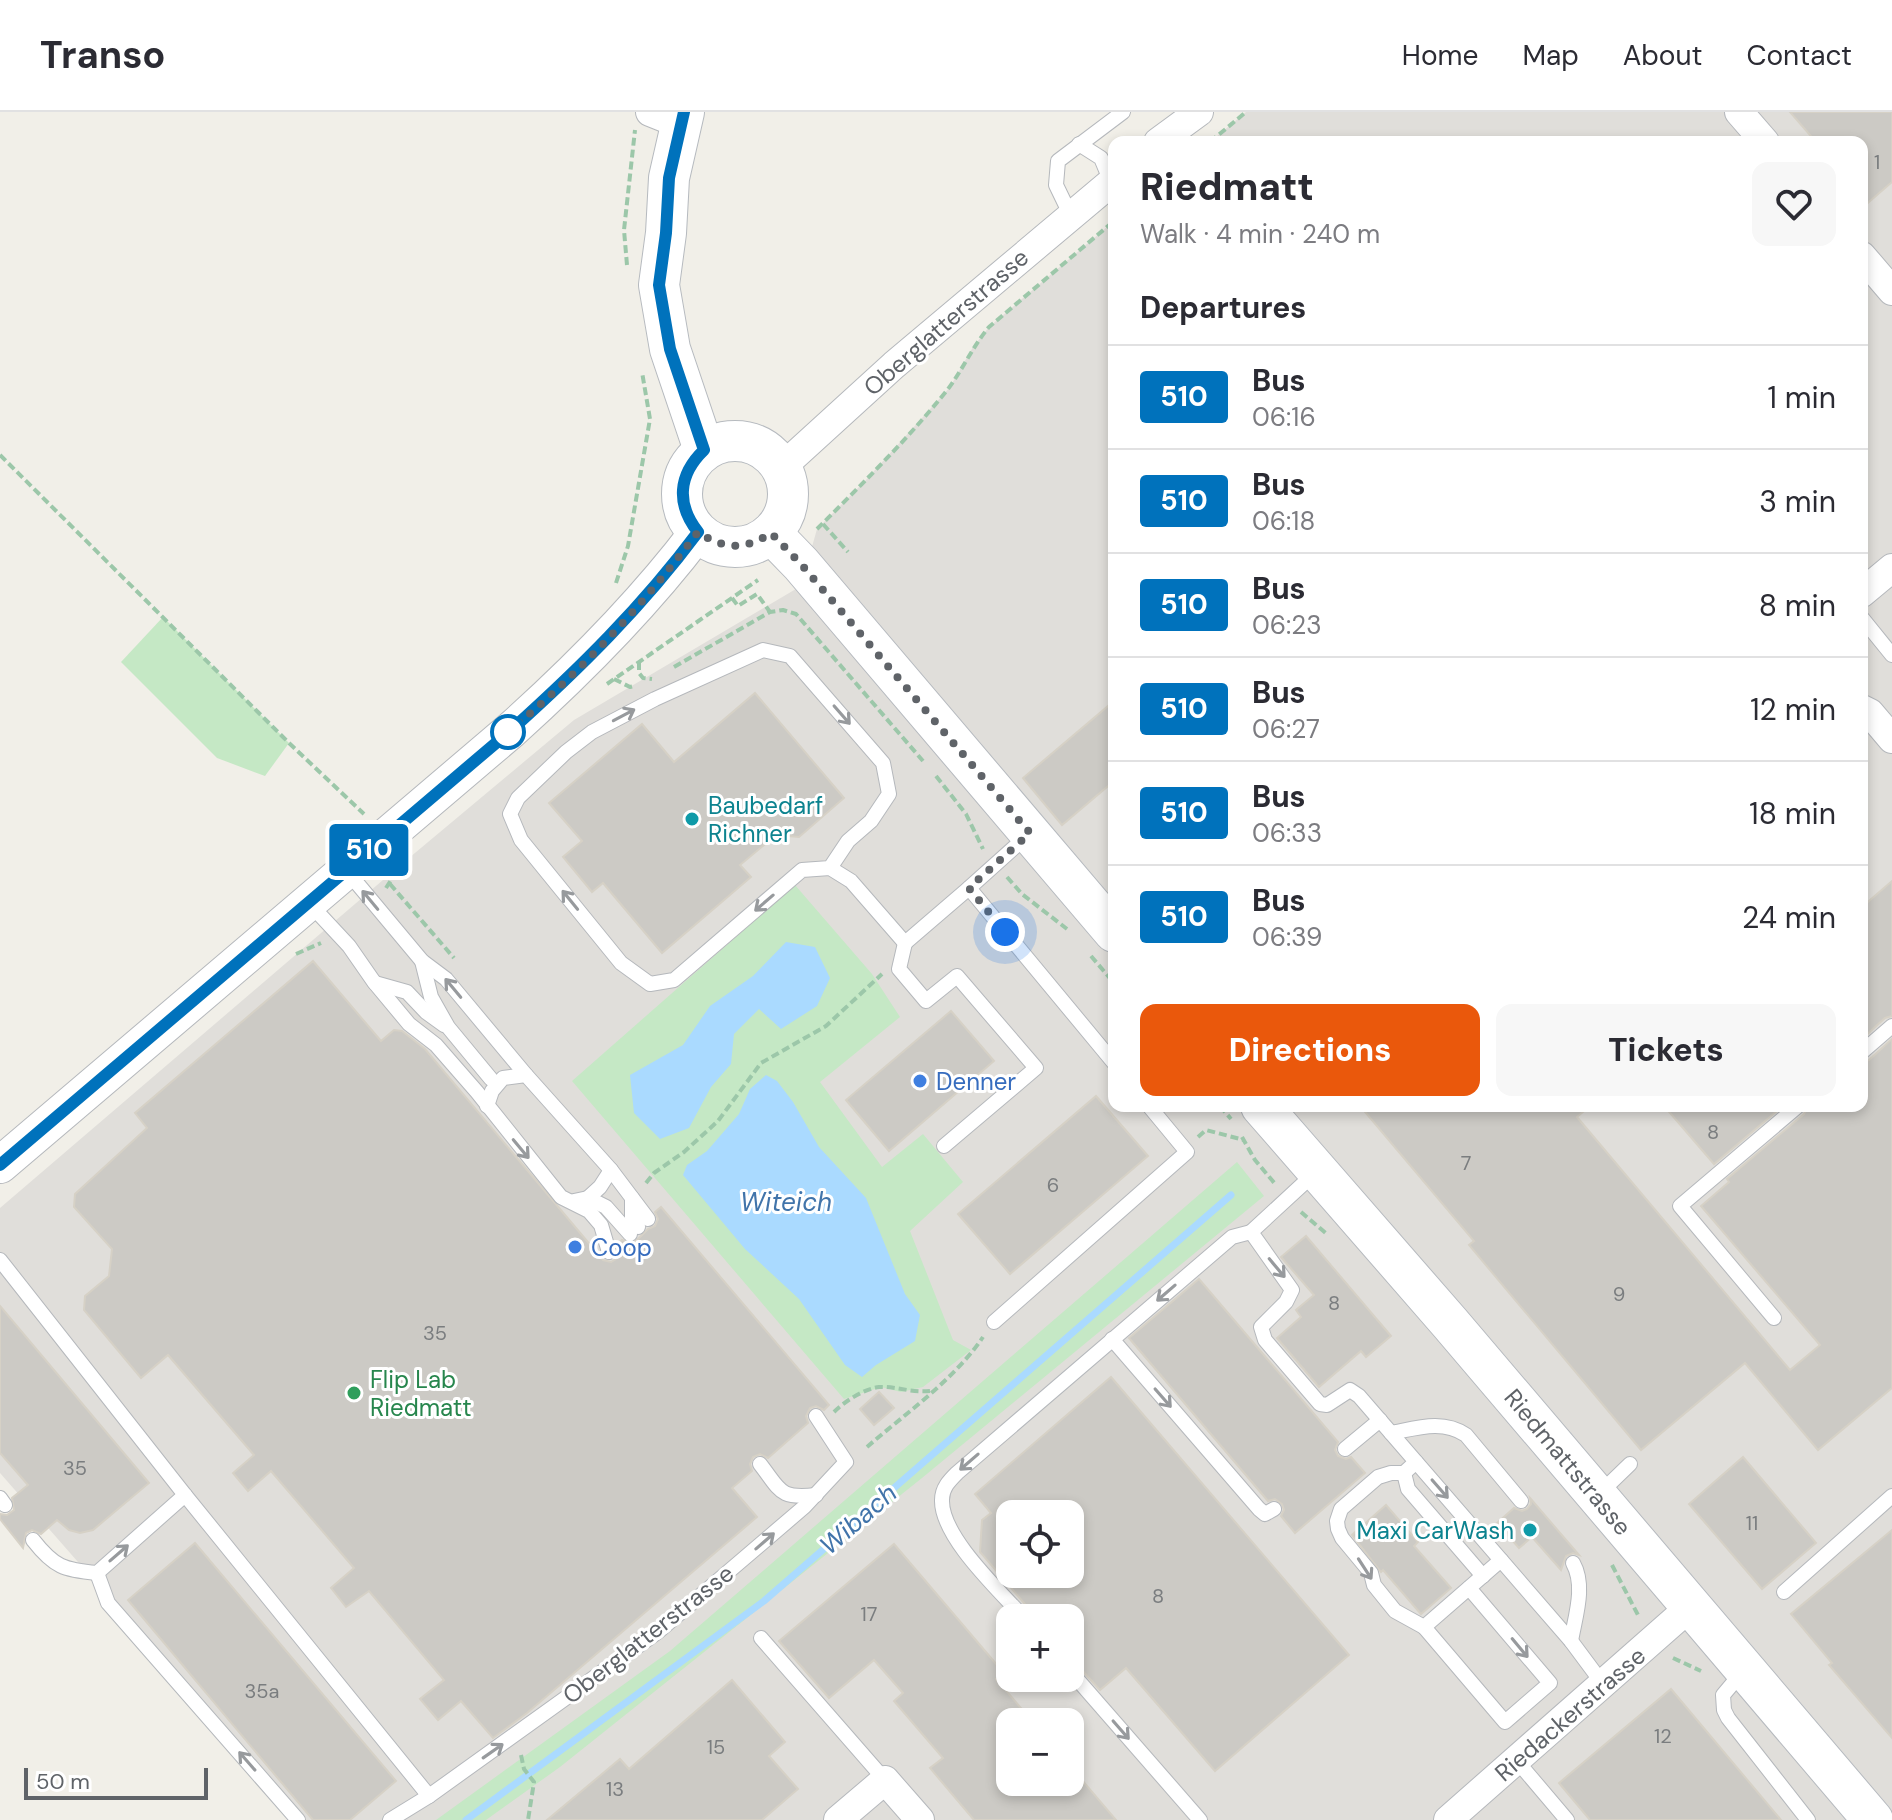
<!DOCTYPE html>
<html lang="en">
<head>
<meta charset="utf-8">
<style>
  :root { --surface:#fff; --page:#f7f7f7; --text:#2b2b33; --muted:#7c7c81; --line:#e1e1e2; --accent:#ea580c }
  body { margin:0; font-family:"DM Sans",sans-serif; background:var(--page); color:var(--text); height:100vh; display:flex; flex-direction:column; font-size:30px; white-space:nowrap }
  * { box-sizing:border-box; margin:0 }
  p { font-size:26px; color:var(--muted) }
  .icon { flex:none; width:44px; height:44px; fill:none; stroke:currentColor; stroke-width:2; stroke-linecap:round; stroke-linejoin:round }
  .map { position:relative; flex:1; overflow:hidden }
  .sheet { position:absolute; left:1108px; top:24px; width:760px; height:976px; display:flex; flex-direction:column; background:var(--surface); border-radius:16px; box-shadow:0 4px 12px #0003 }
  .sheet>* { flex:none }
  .badge { padding:0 16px; border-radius:6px; font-size:28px; line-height:52px }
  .buttons { position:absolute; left:996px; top:1388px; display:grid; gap:16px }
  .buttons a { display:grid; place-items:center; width:88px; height:88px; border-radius:16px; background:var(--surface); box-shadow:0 4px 12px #0003; font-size:40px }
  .scale { position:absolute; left:24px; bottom:20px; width:184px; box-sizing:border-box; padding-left:8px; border:4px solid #5f6368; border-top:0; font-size:22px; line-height:28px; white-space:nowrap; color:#5f6368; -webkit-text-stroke:6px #fff; paint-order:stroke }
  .you { position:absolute; width:40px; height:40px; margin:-20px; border:6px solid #fff; border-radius:50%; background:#1a73e8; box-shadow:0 0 0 12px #1a73e833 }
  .map>.badge { position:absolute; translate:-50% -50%; box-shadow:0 0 0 4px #fff }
  h2 { padding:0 32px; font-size:30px; line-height:72px }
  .round { display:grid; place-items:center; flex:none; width:84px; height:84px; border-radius:16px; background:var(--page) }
  .head { display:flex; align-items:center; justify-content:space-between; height:136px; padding:0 32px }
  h1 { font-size:38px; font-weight:800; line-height:60px }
  .action { display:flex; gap:16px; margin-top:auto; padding:16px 32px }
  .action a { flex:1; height:92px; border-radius:16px; background:var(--accent); color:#fff; font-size:32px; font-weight:800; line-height:92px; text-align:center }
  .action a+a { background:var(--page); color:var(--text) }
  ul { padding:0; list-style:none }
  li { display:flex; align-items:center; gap:24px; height:104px; padding:0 32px; border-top:2px solid var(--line) }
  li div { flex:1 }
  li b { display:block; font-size:30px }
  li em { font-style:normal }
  li .badge { min-width:88px; font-weight:700; text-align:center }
  header { display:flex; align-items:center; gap:48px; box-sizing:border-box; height:112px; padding:0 40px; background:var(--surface); border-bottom:2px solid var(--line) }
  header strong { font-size:38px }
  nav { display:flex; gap:44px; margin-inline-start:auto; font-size:28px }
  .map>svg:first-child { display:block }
  .industrial { fill:#e0deda; fill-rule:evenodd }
  .green { fill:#c5e8c5 }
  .water { fill:#aadaff }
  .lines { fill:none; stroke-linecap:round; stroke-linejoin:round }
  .stream { stroke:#aadaff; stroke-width:7 }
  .building { fill:#cccac5; stroke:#d6d1c6; stroke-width:2; fill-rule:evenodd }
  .service-casing { stroke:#b5b8bc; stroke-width:16 }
  .minor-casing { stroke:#b5b8bc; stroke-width:30 }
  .tertiary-casing { stroke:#b5b8bc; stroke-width:38 }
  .secondary-casing { stroke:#b6babf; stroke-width:42 }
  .path { stroke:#9cc7a9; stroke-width:4; stroke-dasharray:8 4; stroke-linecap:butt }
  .service { stroke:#fff; stroke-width:14 }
  .minor { stroke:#fff; stroke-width:28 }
  .tertiary { stroke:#fff; stroke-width:36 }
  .secondary { stroke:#fff; stroke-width:40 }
  .oneway { stroke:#979a9d }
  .line-casing { stroke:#fff; stroke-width:18 }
  .line { stroke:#0072bc; stroke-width:12 }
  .walk { stroke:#5f6368; stroke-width:8; stroke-dasharray:0 14.4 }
  .stop-dot { fill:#fff; stroke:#0072bc; stroke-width:4 }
  .culture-dot { fill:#0f9aa8; stroke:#fff; stroke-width:3 }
  .shop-dot { fill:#3f7fe0; stroke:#fff; stroke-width:3 }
  .leisure-dot { fill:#2e9e5b; stroke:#fff; stroke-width:3 }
  .labels { text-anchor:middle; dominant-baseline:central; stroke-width:6; stroke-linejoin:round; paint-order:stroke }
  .number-label { font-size:20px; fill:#7a7d7f }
  .street-label { font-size:24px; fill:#5f6368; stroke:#fff }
  .culture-label { font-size:24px; fill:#0d838f; stroke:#fff; text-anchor:start }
  .shop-label { font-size:24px; fill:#366cbe; stroke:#fff; text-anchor:start }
  .leisure-label { font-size:24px; fill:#27864d; stroke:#fff; text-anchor:start }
  .water-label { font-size:26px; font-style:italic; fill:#4174aa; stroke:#fff }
</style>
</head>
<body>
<header>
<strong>Transo</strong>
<nav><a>Home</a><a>Map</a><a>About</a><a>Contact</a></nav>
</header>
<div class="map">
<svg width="1892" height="1708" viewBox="0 0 1892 1708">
  <rect width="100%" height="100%" fill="#f1efe8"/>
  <!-- industrial -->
  <path class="industrial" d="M1246,0H1892V1708H304L0,1361V1096L397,756L574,608L801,474L817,417L865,369L950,275L973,235L989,215L1114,109V994H1862V30H1210ZM1010,1402H1070V1462H1010ZM1010,1506H1070V1566H1010ZM1010,1610H1070V1670H1010Z"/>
  <!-- green -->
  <g class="green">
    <polygon points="163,505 289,631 265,664 217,646 121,550"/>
    <polygon points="795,773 872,862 900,905 820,970 882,1055 923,1022 963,1070 910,1119 953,1228 971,1238 923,1275 901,1280 881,1275 844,1287 572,969"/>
    <polygon points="1237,1050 1264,1084 922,1366 560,1655 486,1708 436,1708 670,1539"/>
  </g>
  <!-- water -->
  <g class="water">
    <polygon points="786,830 815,835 830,866 817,894 781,917 759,897 734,922 731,952 711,975 689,1016 660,1027 634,1001 630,963 683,933 710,894 753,864"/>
    <polygon points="766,963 777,969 793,990 819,1035 866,1086 905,1182 920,1203 915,1229 876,1253 862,1265 845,1253 799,1187 745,1137 683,1063 687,1053 707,1039 739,1002 750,977"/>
  </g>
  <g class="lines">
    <!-- stream -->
    <polyline class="stream" points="466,1708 764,1489 1231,1083"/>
  </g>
  <!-- building -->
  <g class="building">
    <polygon points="1790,0 1892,0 1892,70 1862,96 1862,30 1816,30"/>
    <polygon points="755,581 844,686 799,725 776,723 740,753 751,765 662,841 603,771 592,780 563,745 582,729 549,691 642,612 674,650"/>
    <polygon points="1114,589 1114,669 1062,713 1023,666"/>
    <polygon points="1892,769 1892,904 1885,906 1862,927 1862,795"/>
    <polygon points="313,849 381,929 394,918 402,919 425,937 603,1148 611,1150 616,1147 619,1142 617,1133 622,1128 633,1132 648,1117 655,1114 658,1107 655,1100 661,1095 829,1293 824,1298 816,1294 810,1296 806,1304 808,1311 768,1346 760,1342 753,1345 750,1352 752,1359 732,1376 757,1405 527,1601 493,1626 461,1589 438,1608 420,1587 444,1568 369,1479 346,1495 331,1476 354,1456 271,1359 248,1379 233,1361 254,1343 168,1243 141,1266 84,1198 85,1184 109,1164 112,1137 74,1095 75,1082 147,1016 135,1001"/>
    <polygon points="951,899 994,949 889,1039 846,988"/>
    <polygon points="1892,927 1892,1276 1818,1338 1745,1251 1641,1338 1469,1133 1474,1129 1360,994 1590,994 1577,1005 1790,1258 1820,1233 1701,1094 1729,1070 1727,1067 1804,1002 1808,994 1862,994 1862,950 1869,948"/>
    <polygon points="1096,984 1148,1044 1010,1162 958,1102"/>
    <polygon points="1664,994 1783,994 1714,1052"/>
    <polygon points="1306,1124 1391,1224 1366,1245 1361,1239 1319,1275 1277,1226 1301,1205 1296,1198 1314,1183 1281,1145"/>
    <polygon points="1199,1167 1338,1330 1335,1338 1338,1344 1346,1347 1351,1345 1365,1361 1295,1421 1281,1404 1284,1398 1282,1392 1275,1387 1268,1389 1129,1226"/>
    <polygon points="0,1194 149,1371 93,1418 80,1421 69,1418 57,1408 41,1422 32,1418 26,1421 23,1436 0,1407 0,1402 7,1403 14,1398 12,1386 28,1373 0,1341"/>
    <path d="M1111,1265L1349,1543L1215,1659L1126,1556L1100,1578L1070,1545V1506H1037L980,1440L982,1408L991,1401L975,1382ZM1010,1402H1070V1462H1010Z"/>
    <polygon points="879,1280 894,1296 874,1313 860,1297"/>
    <polygon points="1743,1345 1816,1431 1762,1477 1689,1392"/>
    <polygon points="1530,1386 1579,1443 1573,1441 1566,1444 1561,1458 1532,1425 1519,1436 1497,1411 1514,1396 1522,1399 1527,1397 1531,1392"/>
    <polygon points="1386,1393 1418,1430 1414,1434 1451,1476 1421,1502 1383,1458 1381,1460 1352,1423"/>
    <polygon points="1892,1418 1892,1626 1829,1553 1832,1551 1791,1502"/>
    <polygon points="195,1431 396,1669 350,1708 313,1708 128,1488"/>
    <polygon points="894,1432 1003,1560 996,1567 1033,1610 1010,1610 1010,1670 1070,1670 1070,1654 1116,1708 974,1708 930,1656 943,1646 894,1589 903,1581 874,1548 829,1586 779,1529"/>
    <polygon points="732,1568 785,1630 769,1644 798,1677 762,1708 547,1708 620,1647 629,1657"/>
    <polygon points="1671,1577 1781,1708 1590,1708 1559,1671"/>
  </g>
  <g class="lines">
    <defs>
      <g id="service">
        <polyline points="1079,32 1101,46 1111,70"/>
        <polyline points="1071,104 1056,73 1058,49 1123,0"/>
        <polyline points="1862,506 1892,543"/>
        <polyline points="1027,724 969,776 1114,951"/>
        <polyline points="830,756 848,729 871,709 889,682 883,651 790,544 763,538 655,587 592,620 566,640 518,686 510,702 521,728 621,851 650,872 674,868 802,758 830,756 851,769 905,831 969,776"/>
        <polyline points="346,758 422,849 446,867 526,963"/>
        <polyline points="308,790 349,834 374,870 409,912 436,933 477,980 561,1085 589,1099 601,1113 609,1140"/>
        <polyline points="905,831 899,857 926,889 957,864 1036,956 944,1034"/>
        <polyline points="422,849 431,885 448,915 491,967"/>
        <polyline points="375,871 407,880 426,900 444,913"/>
        <polyline points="1862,940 1892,914"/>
        <polyline points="487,994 492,979 503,966 526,963 611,1058 648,1107"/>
        <polyline points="1316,1060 1251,1120 1292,1178 1286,1190 1261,1215 1265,1228 1320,1292 1327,1293 1350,1278 1359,1284 1571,1529 1603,1572"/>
        <polyline points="588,1086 600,1075 611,1058"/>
        <polyline points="632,1086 632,1106 638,1115"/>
        <polyline points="574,1089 588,1086 606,1095 630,1122"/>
        <polyline points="0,1148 185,1383 429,1684"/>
        <polyline points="1774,1206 1680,1094 1798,994"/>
        <polyline points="994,1210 1187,1040 1149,994"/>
        <polyline points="1112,1227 1259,1397 1265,1402 1274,1397"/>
        <path d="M1391,1321C1417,1316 1443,1307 1466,1323L1521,1389"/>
        <polyline points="1345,1337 1380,1308"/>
        <polyline points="1416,1350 1404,1361 1391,1361 1378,1365 1341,1397 1337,1409 1338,1417 1342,1426 1371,1461 1374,1473 1395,1499 1424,1515 1501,1448"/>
        <path d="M760,1352C781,1379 779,1387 816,1383"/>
        <polyline points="1404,1361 1408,1377 1483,1464"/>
        <polyline points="1600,1381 1630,1352"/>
        <polyline points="0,1386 5,1393"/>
        <path d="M33,1428C54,1455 64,1458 97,1461L185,1383"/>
        <polyline points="97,1461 108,1491 298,1708"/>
        <polyline points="1784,1480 1892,1384"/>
        <path d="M1024,1506C1000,1479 941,1425 942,1388C942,1376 949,1369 957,1361L1232,1125L1251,1120"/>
        <polyline points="1424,1515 1505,1610 1550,1571 1469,1476"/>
        <polyline points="761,1526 885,1668"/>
        <path d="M1571,1529C1575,1505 1586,1474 1573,1451"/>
        <polyline points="1744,1558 1723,1583 1724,1598 1728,1606 1808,1708"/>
        <polyline points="1070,1559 1200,1708"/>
        <polyline points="1517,1649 1567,1708"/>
        <polyline points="390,1708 429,1684 659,1519 804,1395 846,1350 816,1304"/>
      </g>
      <g id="minor">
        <polyline points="650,0 680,12"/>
        <polyline points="1739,0 1765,30"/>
        <polyline points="1158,30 1199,0"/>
        <polyline points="1862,144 1892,179"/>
        <polyline points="781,356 894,253 1114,68"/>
        <polyline points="1862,481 1892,456"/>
        <polyline points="1862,597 1870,601 1892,627"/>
        <polyline points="838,1708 885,1668 920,1708"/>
        <polyline points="1448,1708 1690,1495"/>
      </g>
      <path id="tertiary" d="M0,1053L510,619C578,558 642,494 698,420"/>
      <g id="secondary">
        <polyline points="684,0 669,66 666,121 659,173 670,237 704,338"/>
        <circle cx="735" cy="382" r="53"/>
        <polyline points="771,421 801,452 1114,820"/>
        <polyline points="1261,994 1450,1211 1873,1708"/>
      </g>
    </defs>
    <!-- service casing -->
    <use href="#service" class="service-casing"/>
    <!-- minor casing -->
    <use href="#minor" class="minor-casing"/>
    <!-- tertiary casing -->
    <use href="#tertiary" class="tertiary-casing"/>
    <!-- secondary casing -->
    <use href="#secondary" class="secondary-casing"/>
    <!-- path -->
    <g class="path">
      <polyline points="1210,30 1246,0"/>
      <polyline points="627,153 624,118 635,18"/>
      <polyline points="0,343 289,631 364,702"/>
      <polyline points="823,412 848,440"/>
      <path d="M817,417C862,372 908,327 948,277C963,257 973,234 989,215L1114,109"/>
      <polyline points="616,471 628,434 650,307 642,260"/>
      <polyline points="732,486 738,494 757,482 770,500"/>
      <polyline points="639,550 639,561 643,566 652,567"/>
      <polyline points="674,555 770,500 783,498 796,502 923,649"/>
      <polyline points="614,567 630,575 634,574"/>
      <polyline points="607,572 758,468"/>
      <polyline points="936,664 966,702 983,737"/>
      <polyline points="1007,765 1022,782 1067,817"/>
      <polyline points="390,772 454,846"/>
      <polyline points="386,776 400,754"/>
      <polyline points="296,842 321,831"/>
      <polyline points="1091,844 1114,871"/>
      <polyline points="1220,994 1231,1007"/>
      <polyline points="1198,1025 1206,1018 1244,1028"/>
      <polyline points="1242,1025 1255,1048 1276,1073"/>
      <polyline points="646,1071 654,1061 684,1040 718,1009 761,951 826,914 882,862"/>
      <polyline points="1301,1100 1328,1123"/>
      <path d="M834,1300C845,1289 864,1277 879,1275C895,1274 911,1281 930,1279"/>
      <path d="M867,1335C906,1301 954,1268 983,1225"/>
      <polyline points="1612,1453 1639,1505"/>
      <polyline points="1673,1546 1701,1559"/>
      <polyline points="521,1643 524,1657 534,1670 528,1708"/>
    </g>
    <!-- service -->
    <use href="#service" class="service"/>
    <!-- minor -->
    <use href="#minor" class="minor"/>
    <!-- tertiary -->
    <use href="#tertiary" class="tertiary"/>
    <!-- secondary -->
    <use href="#secondary" class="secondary"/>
  </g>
  <!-- one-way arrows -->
  <defs><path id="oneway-shaft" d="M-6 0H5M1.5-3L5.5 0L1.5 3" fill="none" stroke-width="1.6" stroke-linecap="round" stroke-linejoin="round" transform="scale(2)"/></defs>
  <g class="oneway">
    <use href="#oneway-shaft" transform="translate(624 603) rotate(-28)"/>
    <use href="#oneway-shaft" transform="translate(842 603) rotate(49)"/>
    <use href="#oneway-shaft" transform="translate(370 788) rotate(-130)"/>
    <use href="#oneway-shaft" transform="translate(570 788) rotate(-129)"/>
    <use href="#oneway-shaft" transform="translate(764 791) rotate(139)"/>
    <use href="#oneway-shaft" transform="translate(453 876) rotate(-130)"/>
    <use href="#oneway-shaft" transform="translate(521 1037) rotate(50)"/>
    <use href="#oneway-shaft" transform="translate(1277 1156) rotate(50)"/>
    <use href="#oneway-shaft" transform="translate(1166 1181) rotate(139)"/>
    <use href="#oneway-shaft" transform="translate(1163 1286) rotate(49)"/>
    <use href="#oneway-shaft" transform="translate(969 1350) rotate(139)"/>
    <use href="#oneway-shaft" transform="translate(1440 1377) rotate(49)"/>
    <use href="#oneway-shaft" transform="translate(765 1429) rotate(-41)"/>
    <use href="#oneway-shaft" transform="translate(119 1441) rotate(-41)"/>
    <use href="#oneway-shaft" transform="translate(1365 1457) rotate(57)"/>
    <use href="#oneway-shaft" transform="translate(1520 1536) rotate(50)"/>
    <use href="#oneway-shaft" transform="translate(1121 1618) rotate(49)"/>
    <use href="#oneway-shaft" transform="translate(493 1639) rotate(-35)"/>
    <use href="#oneway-shaft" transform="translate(247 1649) rotate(-131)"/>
  </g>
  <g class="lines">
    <defs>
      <path id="line" d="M0,1053L510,619C579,557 642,495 698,420C676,392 678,363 704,338L670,237L659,173L666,121L669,66L684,0"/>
    </defs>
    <!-- line casing -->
    <use href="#line" class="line-casing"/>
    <!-- line -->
    <use href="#line" class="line"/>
    <!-- walk -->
    <path class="walk" d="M508,620C579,562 643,493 698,420C724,438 745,438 771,421L801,452L1030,721L969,776L1005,820"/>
  </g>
  <!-- markers -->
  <circle class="stop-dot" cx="508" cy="620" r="16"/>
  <g class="culture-dot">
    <circle cx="692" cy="707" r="8"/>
    <circle cx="1530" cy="1418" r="8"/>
  </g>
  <g class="shop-dot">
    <circle cx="920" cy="969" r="8"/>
    <circle cx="575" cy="1135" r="8"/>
  </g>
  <circle class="leisure-dot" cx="354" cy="1281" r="8"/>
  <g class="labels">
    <!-- number labels -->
    <g class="number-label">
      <text x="1877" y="50">1</text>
      <text x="1713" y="1020">8</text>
      <text x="1466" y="1051">7</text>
      <text x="1053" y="1073">6</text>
      <text x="1619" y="1182">9</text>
      <text x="1334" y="1191">8</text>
      <text x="435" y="1221">35</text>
      <text x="75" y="1356">35</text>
      <text x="1752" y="1411">11</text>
      <text x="1158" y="1484">8</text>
      <text x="869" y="1502">17</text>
      <text x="262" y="1579">35a</text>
      <text x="1663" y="1624">12</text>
      <text x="716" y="1635">15</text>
      <text x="615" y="1677">13</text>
    </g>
    <!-- street labels -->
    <g class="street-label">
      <text transform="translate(946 210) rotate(-41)">Oberglatterstrasse</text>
      <text transform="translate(1568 1350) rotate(50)">Riedmattstrasse</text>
      <text transform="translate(648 1522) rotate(-38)">Oberglatterstrasse</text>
      <text transform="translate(1570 1602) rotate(-41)">Riedackerstrasse</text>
    </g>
    <!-- culture labels -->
    <g class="culture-label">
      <text x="708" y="693">Baubedarf<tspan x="708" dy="28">Richner</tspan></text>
      <text x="1514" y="1418" text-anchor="end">Maxi CarWash</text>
    </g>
    <!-- shop labels -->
    <g class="shop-label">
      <text x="936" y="969">Denner</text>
      <text x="591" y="1135">Coop</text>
    </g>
    <!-- leisure labels -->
    <g class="leisure-label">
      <text x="370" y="1267">Flip Lab<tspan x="370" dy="28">Riedmatt</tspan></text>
    </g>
    <!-- water labels -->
    <g class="water-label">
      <text x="786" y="1090">Witeich</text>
      <text transform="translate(858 1407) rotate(-41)">Wibach</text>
    </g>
  </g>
</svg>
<div class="buttons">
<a><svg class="icon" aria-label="locate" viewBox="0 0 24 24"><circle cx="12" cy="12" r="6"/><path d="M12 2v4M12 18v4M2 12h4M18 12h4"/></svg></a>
<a>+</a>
<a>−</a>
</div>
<div class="scale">50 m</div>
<div class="you" style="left:1005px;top:820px"></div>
<b class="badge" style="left:369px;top:738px;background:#0072bc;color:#fff">510</b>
<section class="sheet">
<div class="head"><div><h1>Riedmatt</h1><p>Walk · 4 min · 240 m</p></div><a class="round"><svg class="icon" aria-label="heart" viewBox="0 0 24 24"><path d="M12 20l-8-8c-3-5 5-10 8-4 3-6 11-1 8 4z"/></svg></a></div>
<h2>Departures</h2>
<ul>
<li><span class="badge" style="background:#0072bc;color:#fff">510</span><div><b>Bus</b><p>06:16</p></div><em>1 min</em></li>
<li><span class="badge" style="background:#0072bc;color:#fff">510</span><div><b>Bus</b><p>06:18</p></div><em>3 min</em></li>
<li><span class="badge" style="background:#0072bc;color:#fff">510</span><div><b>Bus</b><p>06:23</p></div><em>8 min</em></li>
<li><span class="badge" style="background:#0072bc;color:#fff">510</span><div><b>Bus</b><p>06:27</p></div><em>12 min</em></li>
<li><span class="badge" style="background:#0072bc;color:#fff">510</span><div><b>Bus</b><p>06:33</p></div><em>18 min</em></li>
<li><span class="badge" style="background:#0072bc;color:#fff">510</span><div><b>Bus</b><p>06:39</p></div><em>24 min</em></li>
</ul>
<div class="action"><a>Directions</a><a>Tickets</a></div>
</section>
</div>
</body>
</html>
